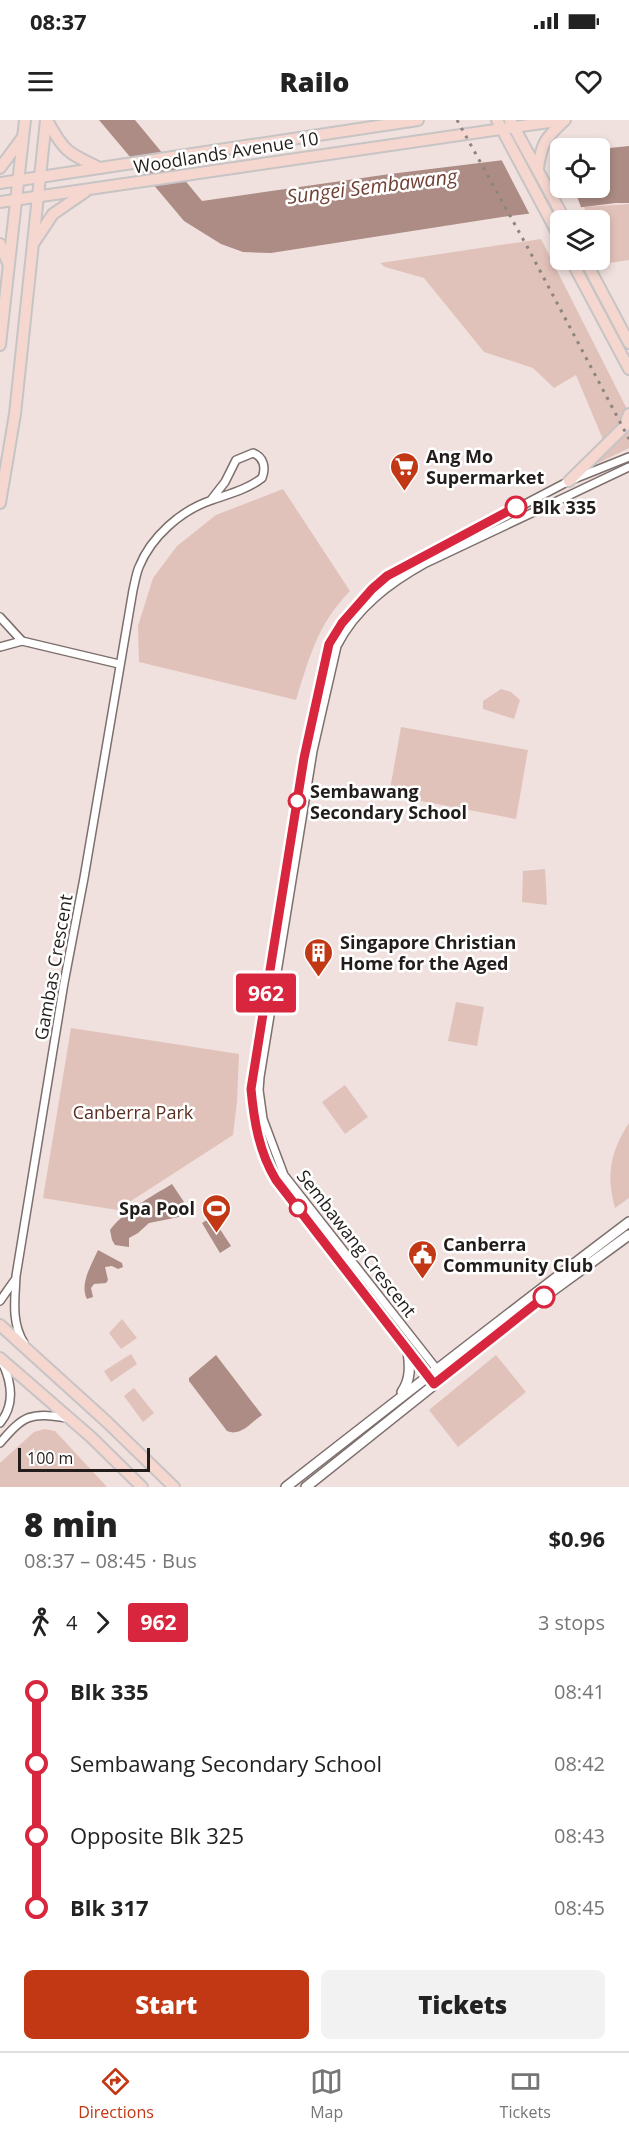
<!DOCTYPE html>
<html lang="en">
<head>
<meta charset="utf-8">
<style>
  :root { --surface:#fff; --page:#f2f2f2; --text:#222; --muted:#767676; --line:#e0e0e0; --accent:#c23814 }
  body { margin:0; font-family:"Open Sans",sans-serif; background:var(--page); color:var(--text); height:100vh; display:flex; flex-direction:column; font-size:22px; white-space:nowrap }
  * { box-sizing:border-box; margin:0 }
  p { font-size:20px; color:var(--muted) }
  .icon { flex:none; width:33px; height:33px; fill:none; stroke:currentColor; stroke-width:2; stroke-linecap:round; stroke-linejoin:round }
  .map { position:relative; height:1367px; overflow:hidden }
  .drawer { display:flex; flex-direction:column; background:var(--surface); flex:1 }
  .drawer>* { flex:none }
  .badge { padding:0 12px; border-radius:4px; font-size:21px; line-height:39px }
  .tools { position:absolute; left:550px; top:18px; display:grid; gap:12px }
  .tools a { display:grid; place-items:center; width:60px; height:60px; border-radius:9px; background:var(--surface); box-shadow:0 3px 9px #0003; font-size:30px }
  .scale { position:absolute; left:18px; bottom:15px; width:132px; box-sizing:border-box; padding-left:6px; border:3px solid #221d1b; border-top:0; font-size:16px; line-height:21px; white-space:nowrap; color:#221d1b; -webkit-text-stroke:4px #fff; paint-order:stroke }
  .map>.badge { position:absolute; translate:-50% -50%; box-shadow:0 0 0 3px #fff }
  .legs { display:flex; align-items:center; gap:9px; height:66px; padding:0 24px; font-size:20px }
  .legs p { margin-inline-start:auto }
  .overview { display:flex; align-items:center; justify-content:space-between; height:102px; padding:0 24px }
  h1 { font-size:33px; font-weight:800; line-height:45px }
  .action { display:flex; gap:12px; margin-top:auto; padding:12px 24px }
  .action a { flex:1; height:69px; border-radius:9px; background:var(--accent); color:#fff; font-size:24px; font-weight:800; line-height:69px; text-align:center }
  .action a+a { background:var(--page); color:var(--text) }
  ul { padding:0 24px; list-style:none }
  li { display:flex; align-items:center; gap:21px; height:72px; font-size:22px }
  li i { display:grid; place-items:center; width:9px; height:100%; margin:0 8px; background:currentColor }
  li i::after { content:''; width:15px; height:15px; margin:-8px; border:4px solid; border-radius:50%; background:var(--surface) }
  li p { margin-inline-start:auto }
  li:first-child i { background:linear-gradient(#0000 50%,currentColor 0) }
  li:last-child i { background:linear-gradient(currentColor 50%,#0000 0) }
  .status { display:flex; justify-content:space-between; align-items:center; height:42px; padding:0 30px; background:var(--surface); direction:ltr }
  .status svg { height:16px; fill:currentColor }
  header { display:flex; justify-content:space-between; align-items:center; height:78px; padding:0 24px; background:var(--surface); font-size:27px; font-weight:800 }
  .menu { display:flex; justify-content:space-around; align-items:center; height:84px; border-top:2px solid var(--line); background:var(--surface); font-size:16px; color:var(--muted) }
  .menu a { display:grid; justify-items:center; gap:3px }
  .menu .active { color:var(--accent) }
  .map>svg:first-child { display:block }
  .green { fill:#e1c2ba }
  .water { fill:#ac8c84 }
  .pier { fill:#f0e1de }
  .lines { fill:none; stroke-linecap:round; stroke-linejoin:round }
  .street-casing { stroke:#7c6f6c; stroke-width:10 }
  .secondary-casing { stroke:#7c6f6c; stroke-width:12 }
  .primary-casing { stroke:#c6c4c4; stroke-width:14 }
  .street { stroke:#fff; stroke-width:7 }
  .secondary { stroke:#fff; stroke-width:9 }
  .primary { stroke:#f5d7d0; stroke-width:10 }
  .rail { stroke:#8d8380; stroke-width:3; stroke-dasharray:3 6; stroke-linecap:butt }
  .line-1-casing { stroke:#fff; stroke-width:14 }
  .line-1 { stroke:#d7263d; stroke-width:9 }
  .stop-1-dot { fill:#fff; stroke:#d7263d; stroke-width:3 }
  .labels { text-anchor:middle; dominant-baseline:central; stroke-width:5; stroke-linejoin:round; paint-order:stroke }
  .street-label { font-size:18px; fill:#221d1b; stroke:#fff }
  .poi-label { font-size:18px; font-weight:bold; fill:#221d1b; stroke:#fff; text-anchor:start }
  .stop-label { font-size:18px; font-weight:bold; fill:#221d1b; stroke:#fff; text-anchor:start }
  .park-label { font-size:18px; fill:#5b2e22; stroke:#fff }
  .water-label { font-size:20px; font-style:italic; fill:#704034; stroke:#fff }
</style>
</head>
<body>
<div class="status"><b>08:37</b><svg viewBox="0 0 49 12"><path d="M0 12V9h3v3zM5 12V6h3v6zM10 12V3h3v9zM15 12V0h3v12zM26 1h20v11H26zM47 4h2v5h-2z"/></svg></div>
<header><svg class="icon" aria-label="menu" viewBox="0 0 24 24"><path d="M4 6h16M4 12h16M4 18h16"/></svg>Railo<svg class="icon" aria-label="heart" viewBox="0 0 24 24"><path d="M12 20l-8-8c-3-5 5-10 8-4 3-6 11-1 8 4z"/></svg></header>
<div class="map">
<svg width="629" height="1367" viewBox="0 0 629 1367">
  <rect width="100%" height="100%" fill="#f0e1de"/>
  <!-- green -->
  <g class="green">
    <polygon points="629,84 629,140 603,144 600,135 600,100 589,100 584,87"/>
    <polygon points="541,119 629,293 629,328 588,348 604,322 576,255 554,268 533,248 484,232 424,158 385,147 380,143"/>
    <path d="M283,369L350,471C317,505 310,536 296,580L139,542L138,506L153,458L177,426L216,395Z"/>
    <polygon points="501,569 511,572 520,580 514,599 483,589 483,581"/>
    <polygon points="401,607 528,630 516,699 389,675"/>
    <polygon points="545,749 547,785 522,782 523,751"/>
    <polygon points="456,882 484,887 477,926 448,921"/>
    <polygon points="71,908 239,934 237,982 233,1015 117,1090 43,1078"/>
    <polygon points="345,965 368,997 345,1014 322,982"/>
    <path d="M629,1003V1078L615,1088C606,1055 610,1032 629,1003Z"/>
    <polygon points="122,1199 137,1218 121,1229 109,1213"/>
    <polygon points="131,1234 137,1244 111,1262 104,1251"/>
    <polygon points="496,1235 526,1272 458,1327 429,1290"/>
    <polygon points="134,1268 154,1293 143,1302 124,1276"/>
    <polygon points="44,1309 55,1311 107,1367 0,1367 0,1343 34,1312"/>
  </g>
  <!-- water -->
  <g class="water">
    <polygon points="99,0 135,0 202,81 390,54 561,33 561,68 600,68 600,29 629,26 629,83 616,83 502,97 271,133 243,132 221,124 184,101"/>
    <path d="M172,1064L184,1082L178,1090L179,1097L149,1103L138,1113L129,1118V1127L115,1125L112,1120L110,1110C125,1090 151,1077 172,1064Z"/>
    <polygon points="212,1097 231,1126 220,1133 202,1103"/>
    <path d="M98,1130L122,1143L123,1147L118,1149L112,1146L105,1147L108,1160L106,1163L94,1164L91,1168L93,1177L87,1179C79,1164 92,1144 98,1130Z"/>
    <path d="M216,1235L262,1295C251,1302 241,1317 227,1311L189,1261V1258Z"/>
  </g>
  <!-- pier -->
  <polygon class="pier" points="560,30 561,68 574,68 582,90 531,97 500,37"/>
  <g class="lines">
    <defs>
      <g id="street">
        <polyline points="0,497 22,521"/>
        <polyline points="0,527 22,521 119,544"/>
        <polyline points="0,1181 14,1161"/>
        <path d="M24,1223C11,1202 15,1179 16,1156L64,863L84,758L133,470C135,462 136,454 139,447C151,417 181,390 212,380C229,374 248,369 262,358C266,348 264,337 253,333L236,340L225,362L211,380"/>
        <path d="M439,1252L284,1055L263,999L259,970L260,957L313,631L337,526C356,488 390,463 426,443L629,347"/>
        <path d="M430,1260L276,1060C259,1032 254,1001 251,969L301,658L315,584L329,524L342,503L372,469L387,456L569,361L629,337"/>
        <path d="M0,1303C15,1285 12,1264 3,1244"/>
        <path d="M0,1323C24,1295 30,1292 67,1298"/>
      </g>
      <g id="secondary">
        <path d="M402,1272C411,1259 410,1246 408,1231"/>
        <path d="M286,1367C400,1278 514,1189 629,1102"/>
        <polyline points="306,1367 544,1177 629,1115"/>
      </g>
      <g id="primary">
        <path d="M47,0C64,32 68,33 100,48"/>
        <polyline points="497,0 561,120"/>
        <polyline points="510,0 565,100"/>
        <polyline points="0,48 23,17"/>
        <path d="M538,48C542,21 546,18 565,0"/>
        <polyline points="0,63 418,0"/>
        <polyline points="0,82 563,0"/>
        <polyline points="35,121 53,94 85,72"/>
        <polyline points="0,124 8,143"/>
        <polyline points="571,140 629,249"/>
        <polyline points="585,140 629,223"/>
        <polyline points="0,225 25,0"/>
        <polyline points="569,361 624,307 629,294"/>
        <polyline points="0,383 15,294 46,0"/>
        <polyline points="0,1205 107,1302 174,1367"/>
        <polyline points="0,1238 91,1317 142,1367"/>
      </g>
    </defs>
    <!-- street casing -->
    <use href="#street" class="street-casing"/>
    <!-- secondary casing -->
    <use href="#secondary" class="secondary-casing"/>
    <!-- primary casing -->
    <use href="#primary" class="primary-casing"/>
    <!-- street -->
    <use href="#street" class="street"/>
    <!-- secondary -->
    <use href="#secondary" class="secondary"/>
    <!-- primary -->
    <use href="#primary" class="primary"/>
    <!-- rail -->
    <polyline class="rail" points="457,0 529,130 629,319"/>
  </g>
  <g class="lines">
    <defs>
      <path id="line-1" d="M516,387L387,456L372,469L342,503L329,524L304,638L251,969C254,1001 259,1032 276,1060L434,1264L544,1177"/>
    </defs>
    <!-- line-1 casing -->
    <use href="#line-1" class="line-1-casing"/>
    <!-- line-1 -->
    <use href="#line-1" class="line-1"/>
  </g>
  <!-- icons -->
  <defs>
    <symbol id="supermarket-pin" viewBox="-11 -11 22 30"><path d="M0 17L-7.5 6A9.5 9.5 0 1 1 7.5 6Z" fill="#c23814" stroke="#fff"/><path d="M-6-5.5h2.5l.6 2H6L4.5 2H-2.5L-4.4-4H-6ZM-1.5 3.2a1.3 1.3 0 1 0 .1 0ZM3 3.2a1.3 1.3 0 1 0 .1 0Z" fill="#fff"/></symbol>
    <symbol id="building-pin" viewBox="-11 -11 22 30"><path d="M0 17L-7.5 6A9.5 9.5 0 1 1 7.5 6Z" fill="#c23814" stroke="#fff"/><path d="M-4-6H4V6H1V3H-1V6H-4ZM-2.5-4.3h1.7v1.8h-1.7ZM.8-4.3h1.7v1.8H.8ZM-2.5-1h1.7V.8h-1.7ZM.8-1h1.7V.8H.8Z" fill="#fff"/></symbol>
    <symbol id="stadium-pin" viewBox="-11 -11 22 30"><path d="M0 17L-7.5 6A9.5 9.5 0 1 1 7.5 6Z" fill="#c23814" stroke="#fff"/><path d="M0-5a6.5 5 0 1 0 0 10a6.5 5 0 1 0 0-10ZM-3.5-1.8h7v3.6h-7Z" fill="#fff"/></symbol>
    <symbol id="civic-pin" viewBox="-11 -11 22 30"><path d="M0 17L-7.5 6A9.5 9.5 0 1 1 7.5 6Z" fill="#c23814" stroke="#fff"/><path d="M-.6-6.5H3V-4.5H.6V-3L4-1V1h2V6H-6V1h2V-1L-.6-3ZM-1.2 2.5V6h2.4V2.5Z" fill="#fff"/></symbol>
  </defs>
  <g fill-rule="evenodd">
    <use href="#supermarket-pin" x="388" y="330" width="33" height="45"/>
    <use href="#building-pin" x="302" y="816" width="33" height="45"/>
    <use href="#stadium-pin" x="200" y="1072" width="33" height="45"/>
    <use href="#civic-pin" x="406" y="1118" width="33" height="45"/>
  </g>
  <!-- markers -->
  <g class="stop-1-dot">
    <circle cx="516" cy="387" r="10"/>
    <circle cx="297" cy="681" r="8"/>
    <circle cx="298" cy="1088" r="8"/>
    <circle cx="544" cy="1177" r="10"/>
  </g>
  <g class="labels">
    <!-- street labels -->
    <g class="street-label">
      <text transform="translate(226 32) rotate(-9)">Woodlands Avenue 10</text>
      <text transform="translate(53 847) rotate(-80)">Gambas Crescent</text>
      <text transform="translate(357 1123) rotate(52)">Sembawang Crescent</text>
    </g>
    <!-- poi labels -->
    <g class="poi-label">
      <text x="426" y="336">Ang Mo<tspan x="426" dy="21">Supermarket</tspan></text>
      <text x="340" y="822">Singapore Christian<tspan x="340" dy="21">Home for the Aged</tspan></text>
      <text x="195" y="1088" text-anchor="end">Spa Pool</text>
      <text x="443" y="1124">Canberra<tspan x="443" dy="21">Community Club</tspan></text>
    </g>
    <!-- stop labels -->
    <g class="stop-label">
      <text x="532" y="387">Blk 335</text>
      <text x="310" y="671">Sembawang<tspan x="310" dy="21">Secondary School</tspan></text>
    </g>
    <!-- park labels -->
    <g class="park-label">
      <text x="133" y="992">Canberra Park</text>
    </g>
    <!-- water labels -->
    <g class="water-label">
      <text transform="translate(372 66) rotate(-7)">Sungei Sembawang</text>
    </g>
  </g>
</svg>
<div class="tools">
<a><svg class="icon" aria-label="locate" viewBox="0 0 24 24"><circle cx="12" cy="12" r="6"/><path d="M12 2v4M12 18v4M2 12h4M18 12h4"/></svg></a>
<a><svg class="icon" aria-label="layers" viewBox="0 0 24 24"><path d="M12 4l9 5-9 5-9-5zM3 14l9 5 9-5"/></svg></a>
</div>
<div class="scale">100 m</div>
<b class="badge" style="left:266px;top:873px;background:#d7263d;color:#fff">962</b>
</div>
<section class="drawer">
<div class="overview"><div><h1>8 min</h1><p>08:37 – 08:45 · Bus</p></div><b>$0.96</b></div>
<div class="legs"><svg class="icon" aria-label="walk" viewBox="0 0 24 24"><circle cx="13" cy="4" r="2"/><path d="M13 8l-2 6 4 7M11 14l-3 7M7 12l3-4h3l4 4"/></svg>4<svg class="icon" aria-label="forward" viewBox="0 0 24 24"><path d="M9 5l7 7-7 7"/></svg><b class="badge" style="background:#d7263d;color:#fff">962</b><p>3 stops</p></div>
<ul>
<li><i style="color:#d7263d"></i><b>Blk 335</b><p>08:41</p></li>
<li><i style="color:#d7263d"></i><span>Sembawang Secondary School</span><p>08:42</p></li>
<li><i style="color:#d7263d"></i><span>Opposite Blk 325</span><p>08:43</p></li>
<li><i style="color:#d7263d"></i><b>Blk 317</b><p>08:45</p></li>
</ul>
<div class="action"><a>Start</a><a>Tickets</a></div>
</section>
<nav class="menu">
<a class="active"><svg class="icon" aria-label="directions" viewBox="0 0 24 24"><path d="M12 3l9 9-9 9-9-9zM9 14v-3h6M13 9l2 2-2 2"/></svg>Directions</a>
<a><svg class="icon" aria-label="map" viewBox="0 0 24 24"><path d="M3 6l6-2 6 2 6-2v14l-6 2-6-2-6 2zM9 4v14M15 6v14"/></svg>Map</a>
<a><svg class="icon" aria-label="tickets" viewBox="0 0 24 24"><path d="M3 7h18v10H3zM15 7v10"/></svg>Tickets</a>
</nav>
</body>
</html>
